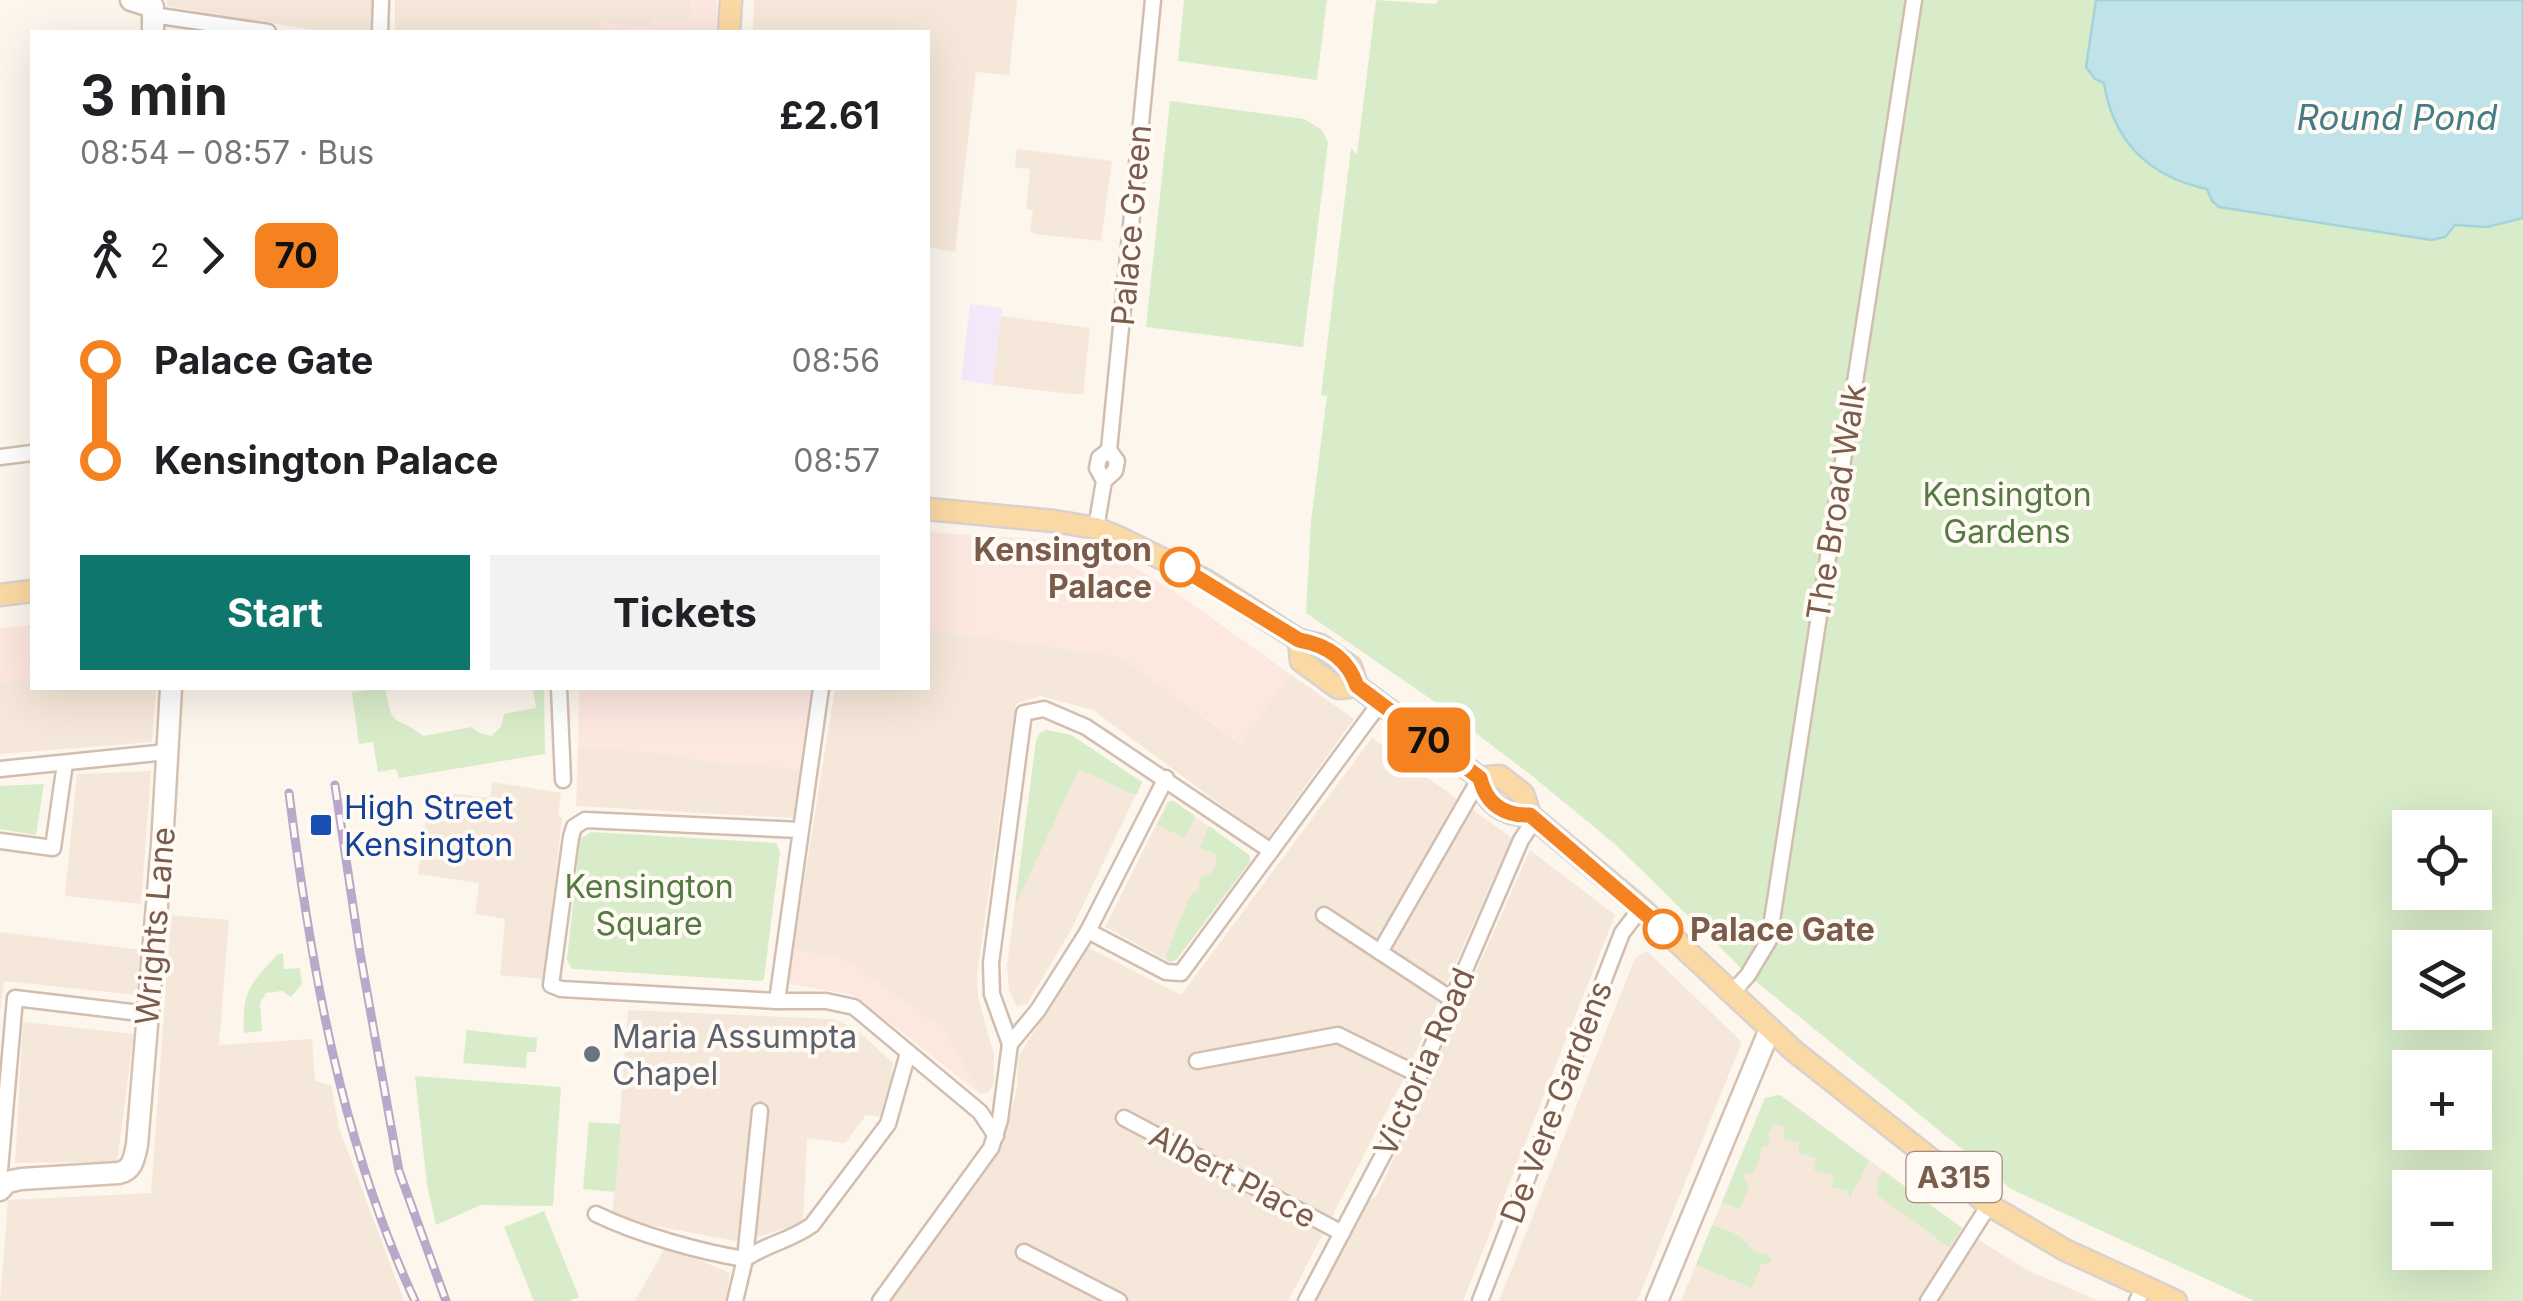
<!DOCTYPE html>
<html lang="en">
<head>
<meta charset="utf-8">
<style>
  :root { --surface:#fff; --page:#f2f2f2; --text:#202124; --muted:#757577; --accent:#0f766e }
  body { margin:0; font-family:Inter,sans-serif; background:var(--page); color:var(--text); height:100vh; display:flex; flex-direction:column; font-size:38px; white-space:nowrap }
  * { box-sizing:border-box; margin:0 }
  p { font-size:32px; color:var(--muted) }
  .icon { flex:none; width:55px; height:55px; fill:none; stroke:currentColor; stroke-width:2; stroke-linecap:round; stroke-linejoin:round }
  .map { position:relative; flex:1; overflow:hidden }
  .drawer { position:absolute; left:30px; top:30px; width:900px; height:660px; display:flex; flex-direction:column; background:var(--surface); border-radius:0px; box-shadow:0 10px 40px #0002 }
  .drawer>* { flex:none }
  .badge { padding:0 20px; border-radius:15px; font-size:35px; line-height:65px }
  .controls { position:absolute; left:2392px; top:810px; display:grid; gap:20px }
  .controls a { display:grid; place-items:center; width:100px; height:100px; border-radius:0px; background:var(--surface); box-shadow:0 10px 40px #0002; font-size:50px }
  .map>.badge { position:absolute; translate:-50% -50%; box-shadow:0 0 0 5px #fff }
  .legs { display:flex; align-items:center; gap:15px; height:110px; padding:0 50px; font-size:32px }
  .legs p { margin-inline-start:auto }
  .overview { display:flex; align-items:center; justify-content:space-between; height:170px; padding:0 50px }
  h1 { font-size:55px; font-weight:700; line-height:75px }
  .cta { display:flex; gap:20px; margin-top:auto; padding:20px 50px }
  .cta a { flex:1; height:115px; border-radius:0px; background:var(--accent); color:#fff; font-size:40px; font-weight:700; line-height:115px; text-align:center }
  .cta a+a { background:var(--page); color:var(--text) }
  ul { padding:0 50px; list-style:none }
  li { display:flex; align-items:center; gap:35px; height:100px; font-size:38px }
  li i { display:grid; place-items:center; width:15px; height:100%; margin:0 12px; background:currentColor }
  li i::after { content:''; width:25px; height:25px; margin:-12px; border:8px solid; border-radius:50%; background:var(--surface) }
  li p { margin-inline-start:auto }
  li:first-child i { background:linear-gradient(#0000 50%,currentColor 0) }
  li:last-child i { background:linear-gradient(currentColor 50%,#0000 0) }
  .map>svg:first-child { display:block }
  .residential { fill:#f5e8da }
  .commercial { fill:#fde8e0 }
  .education { fill:#f3e8fa }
  .green { fill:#d8ecc9; fill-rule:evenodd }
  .water { fill:#bfe3e8; stroke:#a5d3da; stroke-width:2.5 }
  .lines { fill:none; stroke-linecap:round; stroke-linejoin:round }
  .street-casing { stroke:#d1beb0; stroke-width:19 }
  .secondary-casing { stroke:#d6c0b0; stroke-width:25 }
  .primary-casing { stroke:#dad1cd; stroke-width:25 }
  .street { stroke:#fff; stroke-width:14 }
  .secondary { stroke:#fff; stroke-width:20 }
  .primary { stroke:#fbd9a5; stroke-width:20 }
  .rail-casing { stroke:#b9a8c9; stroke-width:9 }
  .rail { stroke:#fffaf3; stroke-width:5; stroke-dasharray:15; stroke-linecap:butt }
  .line-1-casing { stroke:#fff; stroke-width:22 }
  .line-1 { stroke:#f58220; stroke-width:15 }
  .stop-1-dot { fill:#fff; stroke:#f58220; stroke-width:5 }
  .transit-dot { fill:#1a4fb4; stroke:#fffaf3; stroke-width:4 }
  .worship-dot { fill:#6b7280; stroke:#fffaf3; stroke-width:4 }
  .labels { text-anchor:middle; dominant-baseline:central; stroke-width:8; stroke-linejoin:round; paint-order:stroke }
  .shield { fill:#fffaf3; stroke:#a28b7f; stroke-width:2.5 }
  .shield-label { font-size:30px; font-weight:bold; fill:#7a5c4d }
  .street-label { font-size:32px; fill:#7a5c4d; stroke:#fffaf3 }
  .park-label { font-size:32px; fill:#537a41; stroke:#fffaf3 }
  .stop-label { font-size:32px; font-weight:bold; fill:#7a5c4d; stroke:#fffaf3; text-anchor:end }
  .transit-label { font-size:32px; fill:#164399; stroke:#fffaf3; text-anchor:start }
  .worship-label { font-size:32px; fill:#5b616d; stroke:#fffaf3; text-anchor:start }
  .water-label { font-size:35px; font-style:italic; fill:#437c86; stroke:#fffaf3 }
</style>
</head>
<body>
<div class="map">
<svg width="2523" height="1301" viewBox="0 0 2523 1301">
  <rect width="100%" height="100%" fill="#fdf6ec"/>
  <!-- residential -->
  <g class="residential">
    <polygon points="166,0 371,0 372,32 327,32 167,6"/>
    <polygon points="395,0 690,0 690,24 652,21 652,28 601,23 600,32 395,32"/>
    <polygon points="754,0 1017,0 1009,75 976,72 955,252 928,247 928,32 753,32"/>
    <polygon points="1017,149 1112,161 1101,241 1034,234 1030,230 1033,210 1026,209 1030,169 1015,167"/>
    <polygon points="1001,316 1090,328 1083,395 992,385"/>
    <polygon points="928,629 1119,656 1240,743 1290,674 1354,719 1267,839 1093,710 1040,696 1016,704 977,974 978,997 994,1055 994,1083 988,1093 979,1093 944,1029 844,959 793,950 835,688 928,688"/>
    <polygon points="32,679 32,688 156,688 152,742 0,754 0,682"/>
    <polygon points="1046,730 1071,735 1142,782 1071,930 1027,1004 1016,1006 1009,990 1007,966 1036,741 1040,733"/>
    <polygon points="1372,738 1512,838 1404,1078 1288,1301 887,1301 1000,1144 1007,1129 1017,1088 1018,1057 1087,947 1181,995"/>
    <polygon points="578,747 664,753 709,761 801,769 793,818 576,806"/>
    <polygon points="151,771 141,904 65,896 77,774"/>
    <polygon points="492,782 561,793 558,816 562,818 544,979 500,975 505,919 475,914 479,883 418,874 430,791 490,798"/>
    <polygon points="1168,801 1174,801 1251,858 1176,960 1170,962 1105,927"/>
    <polygon points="1530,850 1615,915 1463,1301 1315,1301 1361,1210 1378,1193"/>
    <polygon points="171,915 229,920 219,1045 312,1039 315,1081 331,1085 339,1128 404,1301 0,1301 8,1200 151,1193"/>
    <polygon points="0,932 141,950 136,995 4,981 0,1012"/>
    <polygon points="1647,951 1742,1042 1637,1301 1499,1301 1635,958"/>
    <polygon points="628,1010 833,1019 857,1030 893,1063 885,1117 866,1115 845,1143 807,1138 803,1223 741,1242 612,1218"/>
    <polygon points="23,1022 134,1034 117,1162 15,1163"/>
    <polygon points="1780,1095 1979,1240 2027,1270 2099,1301 1681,1301 1765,1098"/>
    <polygon points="666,1246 730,1273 726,1301 635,1301"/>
  </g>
  <!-- commercial -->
  <g class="commercial">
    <polygon points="690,0 717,0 716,32 600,32 600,23 651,28 653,20 689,23"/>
    <polygon points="928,532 1063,541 1105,550 1174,591 1290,674 1241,743 1118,656 928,629"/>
    <polygon points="32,625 32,679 0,682 0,628"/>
    <polygon points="579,688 811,688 801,769 709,761 664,753 578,747"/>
    <polygon points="793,950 844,958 944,1029 979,1093 854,995 789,984"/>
  </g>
  <!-- education -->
  <polygon class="education" points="970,304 1002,308 992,385 961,380"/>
  <!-- green -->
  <g class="green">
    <polygon points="1184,0 1327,0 1317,80 1178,61"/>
    <path d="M1376,0L1436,4L1438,0H2523V1301H2254L2011,1189L1748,975L1616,845L1531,775L1435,702L1306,613L1311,521L1327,396L1321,395L1351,148L1357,155ZM2410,828H2475V892H2410ZM2410,948H2475V1012H2410ZM2410,1068H2475V1132H2410ZM2410,1188H2475V1252H2410Z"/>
    <polygon points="1170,101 1304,119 1322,130 1328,143 1303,347 1146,327"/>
    <path d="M385,688C393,732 395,713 423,736L472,727L479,733L491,736L501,727L504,714L536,708L533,688H544L545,754L399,778L396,769L378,772L373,742L359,744L352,692Z"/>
    <polygon points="1046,730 1071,735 1142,782 1137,794 1130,793 1079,769 1015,906 1036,741 1040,733"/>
    <polygon points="44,784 36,835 0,829 0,786"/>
    <polygon points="1171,800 1195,816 1185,838 1157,825"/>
    <polygon points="1209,826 1249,855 1250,862 1176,960 1170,962 1165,958 1191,894 1198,891 1201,876 1211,874 1216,864 1216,855 1200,847"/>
    <polygon points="591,832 776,843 780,852 764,979 761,981 572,969 567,960 580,839"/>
    <path d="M283,953L284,969L300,968L302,984L291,997L282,991L266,993L260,1003L262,1031L244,1033C242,990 250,985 277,955Z"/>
    <polygon points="467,1030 537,1038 536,1052 527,1052 526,1068 463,1063"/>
    <polygon points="415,1076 561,1087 553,1206 481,1205 436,1225 427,1185"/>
    <polygon points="1780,1095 1869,1161 1850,1198 1848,1191 1831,1187 1834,1179 1832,1174 1814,1170 1816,1158 1798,1153 1799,1142 1783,1140 1785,1127 1776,1124 1768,1132 1770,1139 1767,1147 1763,1146 1754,1173 1746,1173 1743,1178 1749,1186 1740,1209 1722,1202 1765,1098"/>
    <polygon points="589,1122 621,1124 615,1192 583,1189"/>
    <polygon points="1883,1171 1962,1228 1949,1247 1877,1195 1877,1180"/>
    <polygon points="544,1211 579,1297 569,1301 534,1301 504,1227"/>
    <polygon points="1712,1225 1738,1235 1754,1251 1769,1254 1772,1262 1761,1265 1752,1288 1696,1265"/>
  </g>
  <!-- water -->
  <path class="water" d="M2096,0H2523V218L2487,227L2455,225L2445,237L2431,240L2219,207L2212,201L2207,189C2149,177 2113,141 2104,83L2095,79L2086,67Z"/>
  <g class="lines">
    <defs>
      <g id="street">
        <polyline points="153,15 268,32"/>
        <polyline points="380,32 381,0"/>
        <polyline points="0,457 32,453"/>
        <polyline points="1104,481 1115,471 1117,461 1109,450 1153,0"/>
        <polyline points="1096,528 1104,481 1097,468 1099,458 1109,450"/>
        <polyline points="559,688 563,780"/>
        <polyline points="0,769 167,752"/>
        <polyline points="800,830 585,820 574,827 571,837 551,985 561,989 777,1001 821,688"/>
        <polyline points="0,841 53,848 65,763"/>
        <polyline points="1324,915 1380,952"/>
        <polyline points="1088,931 1166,972 1181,973 1380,703"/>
        <polyline points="1732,993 1748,975 1769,940 1914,0"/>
        <polyline points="1453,1000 1380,952 1480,778"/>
        <polyline points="777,1001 826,1001 854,1007 980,1112 996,1136"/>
        <polyline points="1010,1044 992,994 991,963 1024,713 1044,709 1086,727 1271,851"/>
        <polyline points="1197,1061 1338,1035 1419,1075"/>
        <polyline points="1124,1118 1342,1233"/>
        <polyline points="0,1170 15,998 148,1014"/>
        <path d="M596,1214C637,1234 700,1252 745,1259L760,1111"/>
        <polyline points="1024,1252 1119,1301"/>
        <path d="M735,1301L745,1259C766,1244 792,1240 812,1225L888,1124L908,1053"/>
        <polyline points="880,1301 991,1148 1000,1120 1010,1044 1038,1010 1088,931 1166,778"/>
        <polyline points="1306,1301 1394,1134 1521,840 1535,819"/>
        <polyline points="1480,1301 1622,933 1641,908"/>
        <polyline points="1928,1301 1989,1205"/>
        <polyline points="2137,1301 2144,1287"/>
      </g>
      <g id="secondary">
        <polyline points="131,0 153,7 153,32"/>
        <path d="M0,1190L7,1182L21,1179L119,1173C133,1170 134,1158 137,1145L162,845L171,688"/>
        <polyline points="1657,1301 1770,1029"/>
      </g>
      <g id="primary">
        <polyline points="729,32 731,0"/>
        <path d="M928,509L1054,521L1096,528L1116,536L1207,581L1299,640L1320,645L1351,667L1357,686L1480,778C1486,804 1504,816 1530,815"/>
        <polyline points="0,595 32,591"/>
        <polyline points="1299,640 1301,661 1338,688 1357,686"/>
        <polyline points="1480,778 1500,776 1523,794 1530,815 1641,908 1794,1051 1989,1205 2065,1250 2176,1301"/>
      </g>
    </defs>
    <!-- street casing -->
    <use href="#street" class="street-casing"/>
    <!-- secondary casing -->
    <use href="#secondary" class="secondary-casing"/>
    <!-- primary casing -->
    <use href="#primary" class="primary-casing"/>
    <!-- street -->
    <use href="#street" class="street"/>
    <!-- secondary -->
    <use href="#secondary" class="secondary"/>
    <!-- primary -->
    <use href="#primary" class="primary"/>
    <defs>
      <g id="rail">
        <polyline points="335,785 360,953 399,1171 446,1301"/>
        <path d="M289,793C311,966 341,1142 415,1301"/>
      </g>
    </defs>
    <!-- rail casing -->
    <use href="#rail" class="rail-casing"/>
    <!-- rail -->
    <use href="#rail" class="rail"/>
  </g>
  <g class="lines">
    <defs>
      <path id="line-1" d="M1180,567L1299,640C1327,645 1348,659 1357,686L1480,778C1486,804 1504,816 1530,815L1663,929"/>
    </defs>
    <!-- line-1 casing -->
    <use href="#line-1" class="line-1-casing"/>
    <!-- line-1 -->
    <use href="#line-1" class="line-1"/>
  </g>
  <!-- markers -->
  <g class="stop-1-dot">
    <circle cx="1180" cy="567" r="18"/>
    <circle cx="1663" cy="929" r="18"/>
  </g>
  <rect class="transit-dot" x="309" y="813" width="24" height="24" rx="5"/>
  <circle class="worship-dot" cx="592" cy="1054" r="10"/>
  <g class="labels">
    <!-- shield labels -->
    <rect class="shield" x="1906.5" y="1152" width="95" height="50" rx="8"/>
    <g class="shield-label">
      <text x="1954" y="1177">A315</text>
    </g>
    <!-- street labels -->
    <g class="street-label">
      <text transform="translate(1131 225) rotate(-85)">Palace Green</text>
      <text transform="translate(1836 502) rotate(-81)">The Broad Walk</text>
      <text transform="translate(155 926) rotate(-85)">Wrights Lane</text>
      <text transform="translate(1424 1062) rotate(-66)">Victoria Road</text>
      <text transform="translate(1556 1102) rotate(-69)">De Vere Gardens</text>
      <text transform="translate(1233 1176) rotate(28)">Albert Place</text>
    </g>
    <!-- park labels -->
    <g class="park-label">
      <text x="2007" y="494">Kensington<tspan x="2007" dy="37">Gardens</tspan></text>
      <text x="649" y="886">Kensington<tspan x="649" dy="37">Square</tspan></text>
    </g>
    <!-- stop labels -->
    <g class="stop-label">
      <text x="1152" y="549">Kensington<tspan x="1152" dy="37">Palace</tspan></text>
      <text x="1690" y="929" text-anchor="start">Palace Gate</text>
    </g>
    <!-- transit labels -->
    <g class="transit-label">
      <text x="344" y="807">High Street<tspan x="344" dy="37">Kensington</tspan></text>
    </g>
    <!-- worship labels -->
    <g class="worship-label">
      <text x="612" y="1036">Maria Assumpta<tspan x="612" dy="37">Chapel</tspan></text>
    </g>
    <!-- water labels -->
    <g class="water-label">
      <text x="2397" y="117">Round Pond</text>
    </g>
  </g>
</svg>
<div class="controls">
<a><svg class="icon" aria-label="locate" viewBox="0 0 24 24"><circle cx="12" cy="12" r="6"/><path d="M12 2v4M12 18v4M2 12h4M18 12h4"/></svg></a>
<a><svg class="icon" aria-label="layers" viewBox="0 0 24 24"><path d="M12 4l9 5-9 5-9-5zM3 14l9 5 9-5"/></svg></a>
<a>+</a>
<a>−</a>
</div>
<b class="badge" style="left:1429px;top:740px;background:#f58220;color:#111">70</b>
<section class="drawer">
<div class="overview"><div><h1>3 min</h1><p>08:54 – 08:57 · Bus</p></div><b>£2.61</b></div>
<div class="legs"><svg class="icon" aria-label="walk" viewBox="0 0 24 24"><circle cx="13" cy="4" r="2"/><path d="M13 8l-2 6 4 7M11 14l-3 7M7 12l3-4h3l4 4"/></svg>2<svg class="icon" aria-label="forward" viewBox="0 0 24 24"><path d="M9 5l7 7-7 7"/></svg><b class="badge" style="background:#f58220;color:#111">70</b></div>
<ul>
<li><i style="color:#f58220"></i><b>Palace Gate</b><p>08:56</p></li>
<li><i style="color:#f58220"></i><b>Kensington Palace</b><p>08:57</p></li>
</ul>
<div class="cta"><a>Start</a><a>Tickets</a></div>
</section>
</div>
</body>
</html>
